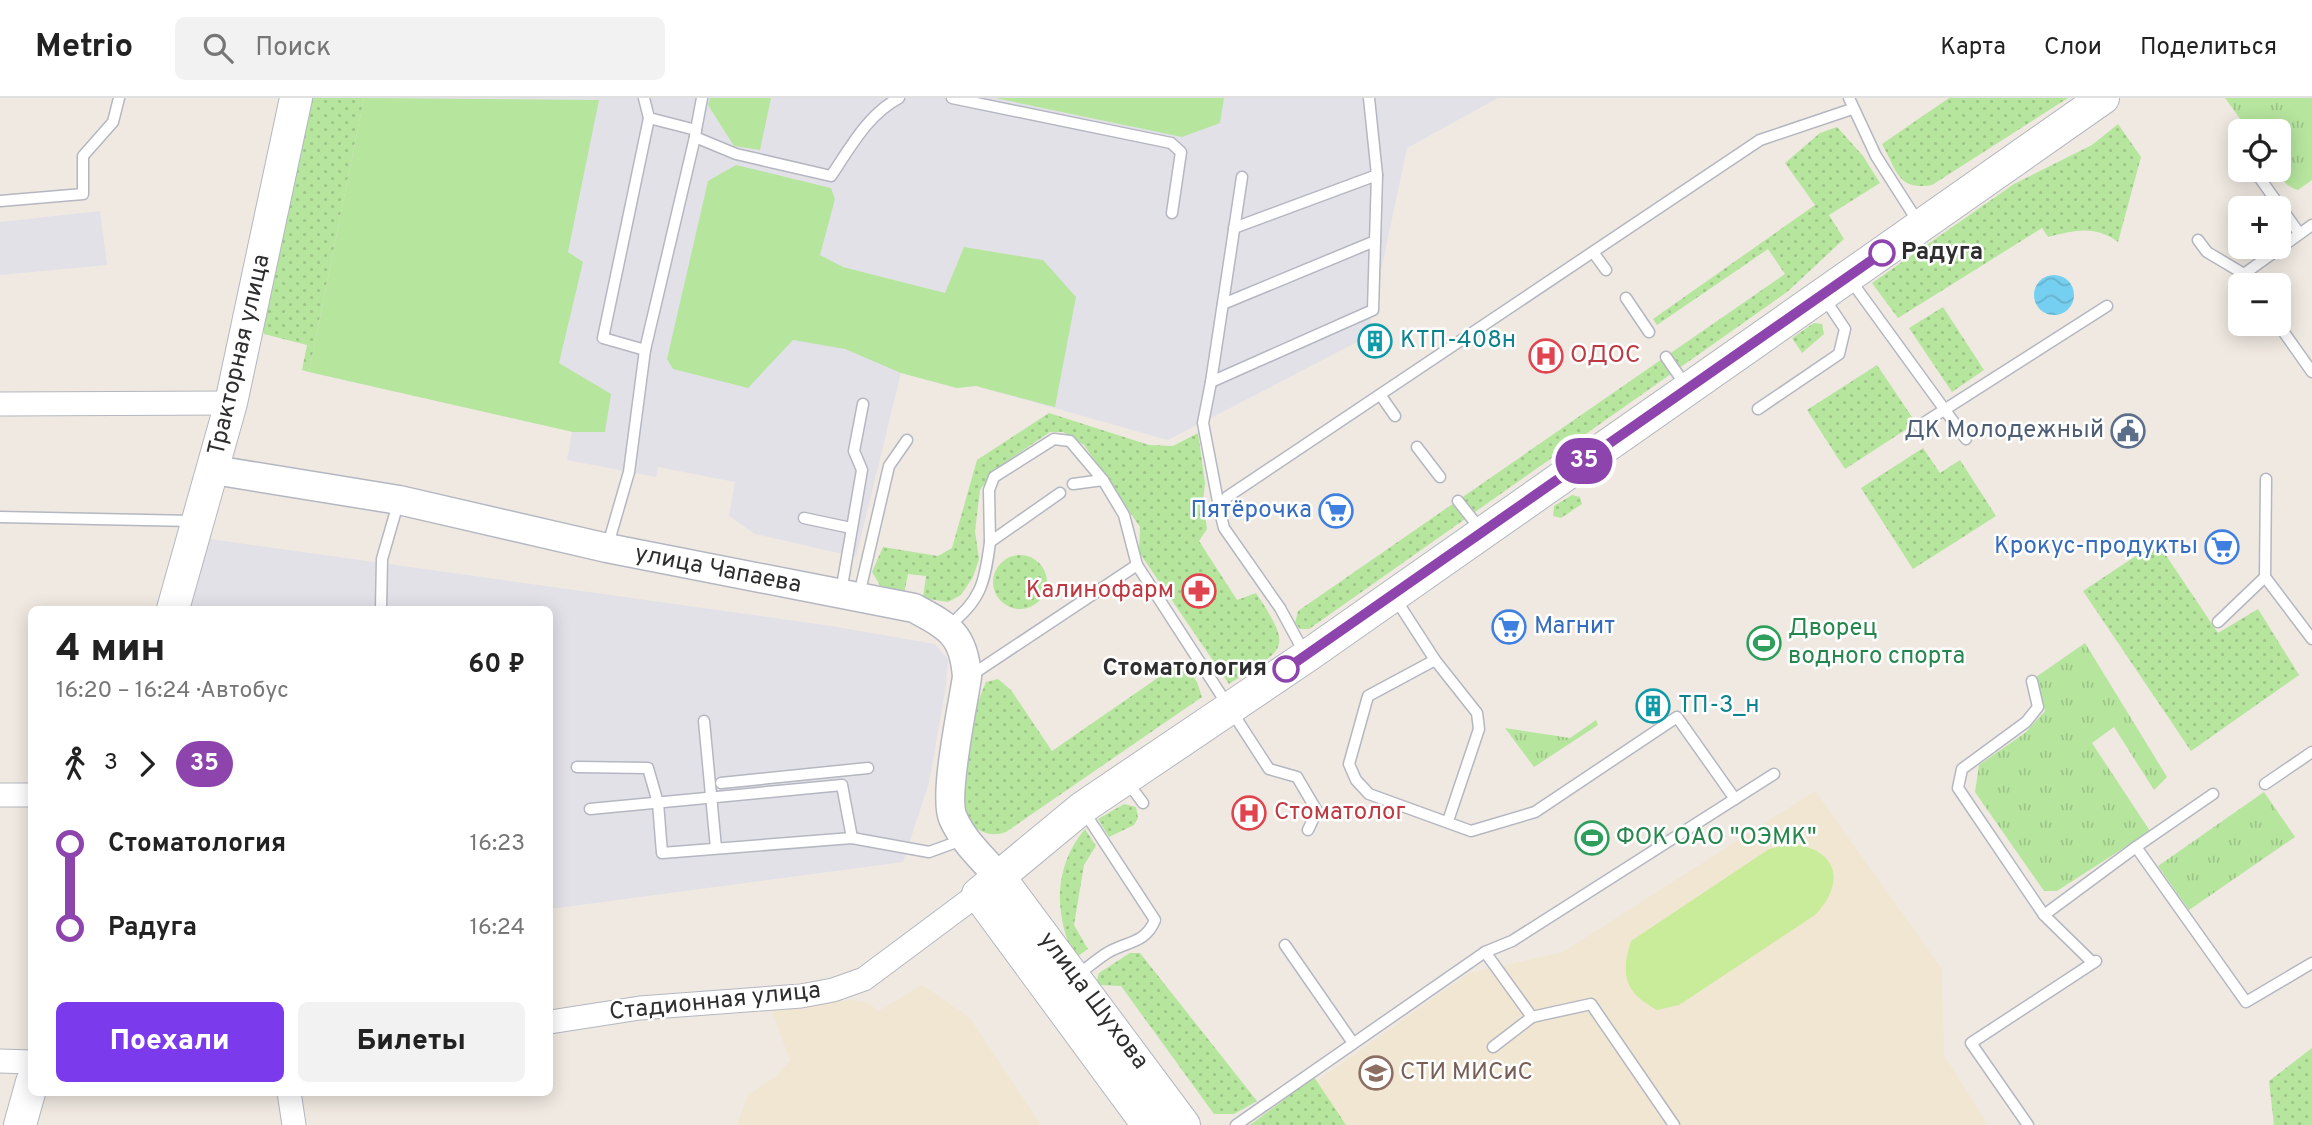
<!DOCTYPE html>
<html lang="ru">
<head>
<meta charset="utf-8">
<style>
  :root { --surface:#fff; --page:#f2f2f2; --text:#222; --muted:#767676; --line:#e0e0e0; --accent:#7c3aed }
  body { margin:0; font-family:Overpass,sans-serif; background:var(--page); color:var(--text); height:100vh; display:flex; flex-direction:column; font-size:26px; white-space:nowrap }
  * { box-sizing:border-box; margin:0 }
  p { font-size:23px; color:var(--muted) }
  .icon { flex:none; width:38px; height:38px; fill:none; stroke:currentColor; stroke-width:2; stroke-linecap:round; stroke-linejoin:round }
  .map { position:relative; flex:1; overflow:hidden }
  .panel { position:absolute; left:28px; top:508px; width:525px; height:490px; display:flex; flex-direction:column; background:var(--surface); border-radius:10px; box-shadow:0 4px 18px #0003 }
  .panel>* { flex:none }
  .badge { padding:0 14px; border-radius:23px; font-size:24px; line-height:46px }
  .controls { position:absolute; left:2228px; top:21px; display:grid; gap:14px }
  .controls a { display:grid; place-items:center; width:63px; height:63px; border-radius:10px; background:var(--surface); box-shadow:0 4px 18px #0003; font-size:35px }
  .map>.badge { position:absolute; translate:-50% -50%; box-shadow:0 0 0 4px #fff }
  .legs { display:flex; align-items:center; gap:10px; height:77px; padding:0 28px; font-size:23px }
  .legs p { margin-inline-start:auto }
  .summary { display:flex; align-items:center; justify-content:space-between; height:119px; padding:0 28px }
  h1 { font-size:38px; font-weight:800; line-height:52px }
  .button { display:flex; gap:14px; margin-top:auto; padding:14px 28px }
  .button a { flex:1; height:80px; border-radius:10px; background:var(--accent); color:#fff; font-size:28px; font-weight:800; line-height:80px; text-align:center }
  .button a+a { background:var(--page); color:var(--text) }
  ul { padding:0 28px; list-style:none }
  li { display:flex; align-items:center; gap:24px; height:84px; font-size:26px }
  li i { display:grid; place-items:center; width:10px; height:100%; margin:0 9px; background:currentColor }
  li i::after { content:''; width:18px; height:18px; margin:-9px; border:5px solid; border-radius:50%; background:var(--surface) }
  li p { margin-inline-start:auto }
  li:first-child i { background:linear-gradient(#0000 50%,currentColor 0) }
  li:last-child i { background:linear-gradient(currentColor 50%,#0000 0) }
  header { display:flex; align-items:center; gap:42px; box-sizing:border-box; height:98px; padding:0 35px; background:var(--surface); border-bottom:2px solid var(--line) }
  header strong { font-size:33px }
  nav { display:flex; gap:38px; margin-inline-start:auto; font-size:24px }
  .search { width:490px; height:63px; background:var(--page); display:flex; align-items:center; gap:18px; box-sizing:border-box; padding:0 24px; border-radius:10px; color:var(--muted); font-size:26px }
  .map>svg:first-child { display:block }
  .industrial { fill:#e3e1e8 }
  .education { fill:#f0e6d1 }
  .grass { fill:url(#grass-dots) }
  .park { fill:url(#park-tufts) }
  .garden { fill:#b6e59e }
  .pitch { fill:#c9ec9a }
  .water { fill:url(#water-waves) }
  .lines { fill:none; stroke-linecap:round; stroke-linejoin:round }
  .service-casing { stroke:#b4b7c1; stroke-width:13 }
  .minor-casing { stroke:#b4b7c1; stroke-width:25 }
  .tertiary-casing { stroke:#b4b7c1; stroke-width:31 }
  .secondary-casing { stroke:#b4b7c1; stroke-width:34 }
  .service { stroke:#fff; stroke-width:10 }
  .minor { stroke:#fff; stroke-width:23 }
  .tertiary { stroke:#fff; stroke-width:28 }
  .secondary { stroke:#fff; stroke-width:32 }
  .line-1-casing { stroke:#fff; stroke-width:16 }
  .line-1 { stroke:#8e44ad; stroke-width:10 }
  .stop-1-dot { fill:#fff; stroke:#8e44ad; stroke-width:3.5 }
  .labels { text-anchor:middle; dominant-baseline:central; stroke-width:5; stroke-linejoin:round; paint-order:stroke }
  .stop-label { font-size:24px; font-weight:bold; fill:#2e2e2e; stroke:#fff; text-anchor:start }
  .culture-label { font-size:24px; fill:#0d838f; stroke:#fff; text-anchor:start }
  .street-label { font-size:24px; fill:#2e2e2e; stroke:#fff }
  .health-label { font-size:24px; fill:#be3a42; stroke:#fff; text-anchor:start }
  .service-label { font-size:24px; fill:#4e5e75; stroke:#fff; text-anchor:end }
  .shop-label { font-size:24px; fill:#366cbe; stroke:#fff; text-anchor:end }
  .leisure-label { font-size:24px; fill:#27864d; stroke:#fff; text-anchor:start }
  .education-label { font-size:24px; fill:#785e54; stroke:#fff; text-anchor:start }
</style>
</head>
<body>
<header>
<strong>Metrio</strong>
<div class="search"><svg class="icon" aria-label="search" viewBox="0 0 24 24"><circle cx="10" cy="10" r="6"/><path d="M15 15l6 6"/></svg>Поиск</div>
<nav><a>Карта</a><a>Слои</a><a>Поделиться</a></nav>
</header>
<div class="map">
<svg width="2312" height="1027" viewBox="0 0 2312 1027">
  <defs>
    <pattern id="grass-dots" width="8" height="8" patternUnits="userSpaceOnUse" patternTransform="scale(1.75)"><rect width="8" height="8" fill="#b6e59e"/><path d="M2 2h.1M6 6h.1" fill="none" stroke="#9dc588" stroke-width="1.8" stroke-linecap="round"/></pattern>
    <pattern id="park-tufts" width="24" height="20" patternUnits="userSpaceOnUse" patternTransform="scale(1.75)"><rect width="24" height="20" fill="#b6e59e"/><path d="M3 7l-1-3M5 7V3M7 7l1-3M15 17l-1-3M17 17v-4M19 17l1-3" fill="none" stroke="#9dc588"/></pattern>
    <pattern id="water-waves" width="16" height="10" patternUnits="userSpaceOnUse" patternTransform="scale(1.75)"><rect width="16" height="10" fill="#75cff0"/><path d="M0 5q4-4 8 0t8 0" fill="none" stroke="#66b2ce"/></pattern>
  </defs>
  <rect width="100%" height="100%" fill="#efe9e1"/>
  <!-- industrial -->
  <g class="industrial">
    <polygon points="364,0 1498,0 1407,50 1367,239 1168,342 976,288 957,290 901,275 856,459 755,436 729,418 735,384 658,369 656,379 567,362 572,333 309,274"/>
    <polygon points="100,113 107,167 0,177 0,124"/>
    <polygon points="210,441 831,528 935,546 948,561 946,588 929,685 903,764 550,811 550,511 190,511"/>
  </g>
  <!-- education -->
  <g class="education">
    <polygon points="1815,693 1942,871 1944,957 1988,1027 1267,1027 1263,1021 1469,875 1563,854"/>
    <polygon points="922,887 969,919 1041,1027 737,1027 748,997 778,977 790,962 771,911 850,902 866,904 879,913"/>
  </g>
  <!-- grass -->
  <g class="grass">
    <polygon points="308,0 364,0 309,274 302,272 307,247 264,236 264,215"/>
    <path d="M1949,0H2068L1932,87C1897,93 1897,72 1882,46Z"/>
    <path d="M2118,26L2141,59L2118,144C2095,127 2075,132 2048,139L2042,130L1898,220L1872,185L2014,86L2092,47Z"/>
    <polygon points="1837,29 1863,58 1880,85 1829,117 1844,141 1787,194 1309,531 1300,531 1295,525 1298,513 1785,176 1768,151 1657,227 1653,221 1815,107 1785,65 1820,35"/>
    <polygon points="1943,209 1984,272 1952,294 1909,230"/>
    <polygon points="1814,225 1822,226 1824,236 1802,255 1792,240"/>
    <polygon points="1877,267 1916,325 1845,371 1807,312"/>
    <path d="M1049,315L1149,347L1173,348L1198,335L1205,385L1203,405L1207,431L1199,443L1237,502L1256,495C1296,555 1283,550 1229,586L1139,454L1140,429L1084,347L1063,334H1050L994,372L980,392L975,433L979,461L973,479L961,497L948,504L923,500L926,478L908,476L904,496L881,489L872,474L883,449L938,458L952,450L977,362Z"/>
    <polygon points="1923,350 1940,375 1960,362 1996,418 1913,471 1861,390"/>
    <polygon points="1572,397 1580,399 1582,406 1561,420 1553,418 1554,408"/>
    <polygon points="2157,444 2218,535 2258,511 2299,577 2191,653 2083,493"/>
    <circle cx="1020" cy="484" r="27"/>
    <path d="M1172,570H1187L1197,584L1202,599L1006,734C985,741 975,730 961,716C957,672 969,624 986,584L998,581L1011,592L1052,653Z"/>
    <polygon points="1124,706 1136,709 1138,720 1134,727 1109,739 1098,721"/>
    <path d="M1085,731L1096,748L1084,767L1074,827L1088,851L1075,860C1054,816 1053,769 1085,731Z"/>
    <polygon points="1130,855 1140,855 1257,1003 1234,1016 1214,1016 1121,888 1100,887 1097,882 1099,875"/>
    <polygon points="2312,950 2312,1027 2274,1027 2269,983"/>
    <polygon points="1314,979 1346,1027 1250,1027"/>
  </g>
  <!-- park -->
  <g class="park">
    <path d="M2225,0H2312V82L2298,92C2271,84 2278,56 2278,33H2249Z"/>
    <polygon points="2085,545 2167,679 2154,692 2114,629 2092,645 2150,733 2057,793 2044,793 1975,694 1979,667 2025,635 2045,613 2036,579"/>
    <polygon points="1596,622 1598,627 1534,669 1505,630 1570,640"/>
    <polygon points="2264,694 2295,739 2189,812 2158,768"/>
  </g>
  <!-- garden -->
  <g class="garden">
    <polygon points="364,0 599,2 568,154 583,164 559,265 611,296 605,334 573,334 309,274"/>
    <polygon points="710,0 771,0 760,52 734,48 708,7"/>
    <polygon points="995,0 1224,0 1220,25 1182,39"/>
    <polygon points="736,67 831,90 835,101 820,157 843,169 945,195 964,149 1043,162 1076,199 1055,309 976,288 957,290 901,275 845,251 793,242 748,290 673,271 667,261 708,83"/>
  </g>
  <!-- pitch -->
  <path class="pitch" d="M1790,746C1837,750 1847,784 1815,817L1679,907L1657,912C1625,895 1620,877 1631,843L1769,751Z"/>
  <!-- water -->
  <circle class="water" cx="2054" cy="197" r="20"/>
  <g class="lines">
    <defs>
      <g id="service">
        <polyline points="644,0 649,20 696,32 695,39"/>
        <polyline points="952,0 1171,45 1181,54 1172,115"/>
        <polyline points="1849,0 1876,58 1920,127"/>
        <polyline points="696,32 702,0"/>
        <polyline points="2254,72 2299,135"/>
        <polyline points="1242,79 1211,284 1373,212 1377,77 1369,0"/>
        <polyline points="0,103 83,96 83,58 113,24 119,0"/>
        <polyline points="1234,130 1377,77"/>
        <polyline points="2198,142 2207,154 2244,176 2312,127"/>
        <polyline points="1593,154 1606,172"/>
        <polyline points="1849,180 1966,341"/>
        <polyline points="1626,200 1649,234"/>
        <polyline points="1223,206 1375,143"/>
        <polyline points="2278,226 2312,274"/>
        <polyline points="645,252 603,240 649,20"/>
        <polyline points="1666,259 1686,288"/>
        <polyline points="1211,284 1203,325 1220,414"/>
        <polyline points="1381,298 1395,318"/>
        <polyline points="1758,311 1839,256 1845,231 1823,198"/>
        <polyline points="1919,328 2107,208"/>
        <polyline points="1417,349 1440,379"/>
        <polyline points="2266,381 2265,479 2312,541"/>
        <polyline points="1458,403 1481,432"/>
        <polyline points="0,419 193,423"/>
        <polyline points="804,420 851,430"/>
        <polyline points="990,444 989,392 994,379 1054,341 1070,343 1103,382"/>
        <path d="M607,450L629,374L645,252L695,39L736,56L831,78C850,50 868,16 899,0"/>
        <polyline points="1137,467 1269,671 1297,679 1317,713 1308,732"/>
        <polyline points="841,494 862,372 854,353 863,306"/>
        <polyline points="859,497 889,368 907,342"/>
        <polyline points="1395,500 1435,562 1477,615 1479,631 1448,723"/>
        <polyline points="381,511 382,461 399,402"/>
        <polyline points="2218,524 2265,479"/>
        <path d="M948,528C981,503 985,484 990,444L1060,395"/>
        <polyline points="1305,556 1280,510 1224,430 1220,414 1227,399 1760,42 1852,11"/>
        <polyline points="1435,562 1368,598 1349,666 1356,682 1369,696 1471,733 1535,714 1677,619 1735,701"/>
        <polyline points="970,578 1137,467 1124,417 1103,382 1073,386"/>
        <polyline points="2032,583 2038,609 2026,624 1962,671 1958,690 2044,817 2093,865"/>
        <polyline points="704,623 716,750"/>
        <polyline points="577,669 648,670 658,705 662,755 852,740 929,754 965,741"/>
        <polyline points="1126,682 1143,705"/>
        <polyline points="721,685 868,670"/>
        <polyline points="2265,686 2312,654"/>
        <polyline points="2213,696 2136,749 2246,904 2312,865"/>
        <polyline points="590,711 842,687 852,740"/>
        <polyline points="2044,817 2136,749"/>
        <polyline points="1285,847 1353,945"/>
        <polyline points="1485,854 1532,919 1493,949"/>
        <path d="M1076,878C1086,871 1096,862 1107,855C1127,843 1145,846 1155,822L1083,712"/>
        <polyline points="1532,919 1591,906 1674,1027"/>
        <polyline points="1236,1027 1485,854 1512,843 1774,676"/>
        <polyline points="2028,1027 1971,945 2096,863"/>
      </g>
      <g id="minor">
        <polyline points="0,306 231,305"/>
        <polyline points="0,697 32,697"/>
        <polyline points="550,924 640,910 801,898 833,892 864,881 978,796"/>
        <polyline points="0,963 32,964"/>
        <polyline points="289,994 294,1027"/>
      </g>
      <path id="tertiary" d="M214,372L399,402L607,450L914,510C949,529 964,536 967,579C963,607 943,698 953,720C963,743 983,761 1000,780"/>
      <g id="secondary">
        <polyline points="173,511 231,305 296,0"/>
        <polyline points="1000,780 1184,1027"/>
        <polyline points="20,1027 32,984"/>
        <polyline points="1148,1027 978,796 1082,710 1307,558 2103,0"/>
      </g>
    </defs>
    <!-- service casing -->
    <use href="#service" class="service-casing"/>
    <!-- minor casing -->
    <use href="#minor" class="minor-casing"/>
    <!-- tertiary casing -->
    <use href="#tertiary" class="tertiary-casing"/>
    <!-- secondary casing -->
    <use href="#secondary" class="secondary-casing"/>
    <!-- service -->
    <use href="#service" class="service"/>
    <!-- minor -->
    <use href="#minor" class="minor"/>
    <!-- tertiary -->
    <use href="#tertiary" class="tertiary"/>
    <!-- secondary -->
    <use href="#secondary" class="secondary"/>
  </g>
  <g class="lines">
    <defs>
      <polyline id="line-1" points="1286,571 1882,155"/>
    </defs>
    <!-- line-1 casing -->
    <use href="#line-1" class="line-1-casing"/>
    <!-- line-1 -->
    <use href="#line-1" class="line-1"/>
  </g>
  <!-- icons -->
  <defs>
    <symbol id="building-ring" viewBox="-11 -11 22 22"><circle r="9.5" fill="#fff" stroke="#0f9aa8" stroke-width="1.5"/><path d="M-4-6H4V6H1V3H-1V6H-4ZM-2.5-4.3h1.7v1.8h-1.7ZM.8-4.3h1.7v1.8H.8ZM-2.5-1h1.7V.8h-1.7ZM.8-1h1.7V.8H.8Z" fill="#0f9aa8"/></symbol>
    <symbol id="hospital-ring" viewBox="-11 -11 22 22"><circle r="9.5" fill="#fff" stroke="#e0444e" stroke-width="1.5"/><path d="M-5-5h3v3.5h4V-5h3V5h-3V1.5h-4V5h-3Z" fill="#e0444e"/></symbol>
    <symbol id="civic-ring" viewBox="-11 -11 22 22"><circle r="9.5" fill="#fff" stroke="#5c6f8a" stroke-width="1.5"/><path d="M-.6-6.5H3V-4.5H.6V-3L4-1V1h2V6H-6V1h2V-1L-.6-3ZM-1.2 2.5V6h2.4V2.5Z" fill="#5c6f8a"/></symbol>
    <symbol id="supermarket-ring" viewBox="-11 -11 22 22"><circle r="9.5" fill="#fff" stroke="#3f7fe0" stroke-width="1.5"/><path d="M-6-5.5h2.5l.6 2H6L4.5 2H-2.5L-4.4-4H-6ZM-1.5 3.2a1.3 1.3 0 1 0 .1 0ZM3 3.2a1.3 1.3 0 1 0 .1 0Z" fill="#3f7fe0"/></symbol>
    <symbol id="pharmacy-ring" viewBox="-11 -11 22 22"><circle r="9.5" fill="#fff" stroke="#e0444e" stroke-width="1.5"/><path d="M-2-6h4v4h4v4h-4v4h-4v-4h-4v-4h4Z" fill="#e0444e"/></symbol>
    <symbol id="stadium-ring" viewBox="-11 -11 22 22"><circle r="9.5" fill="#fff" stroke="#2e9e5b" stroke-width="1.5"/><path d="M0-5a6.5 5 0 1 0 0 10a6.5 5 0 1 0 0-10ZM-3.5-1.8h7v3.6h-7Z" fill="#2e9e5b"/></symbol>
    <symbol id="university-ring" viewBox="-11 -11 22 22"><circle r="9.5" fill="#fff" stroke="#8d6e63" stroke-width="1.5"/><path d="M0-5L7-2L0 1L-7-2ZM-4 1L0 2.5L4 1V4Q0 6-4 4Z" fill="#8d6e63"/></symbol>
  </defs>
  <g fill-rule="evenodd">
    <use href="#building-ring" x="1356" y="224" width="38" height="38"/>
    <use href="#hospital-ring" x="1527" y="239" width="38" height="38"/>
    <use href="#civic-ring" x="2109" y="314" width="38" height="38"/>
    <use href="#supermarket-ring" x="1317" y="394" width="38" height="38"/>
    <use href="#supermarket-ring" x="2203" y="430" width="38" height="38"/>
    <use href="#pharmacy-ring" x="1180" y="474" width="38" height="38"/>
    <use href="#supermarket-ring" x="1490" y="510" width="38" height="38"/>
    <use href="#stadium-ring" x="1745" y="526" width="38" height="38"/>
    <use href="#building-ring" x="1634" y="589" width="38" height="38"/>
    <use href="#hospital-ring" x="1230" y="696" width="38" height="38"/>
    <use href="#stadium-ring" x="1573" y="721" width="38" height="38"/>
    <use href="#university-ring" x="1357" y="956" width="38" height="38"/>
  </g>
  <!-- markers -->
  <g class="stop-1-dot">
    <circle cx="1882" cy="155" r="12"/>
    <circle cx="1286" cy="571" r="12"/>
  </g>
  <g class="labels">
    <!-- stop labels -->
    <g class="stop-label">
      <text x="1901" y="155">Радуга</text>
      <text x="1267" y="571" text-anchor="end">Стоматология</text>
    </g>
    <!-- culture labels -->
    <g class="culture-label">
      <text x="1400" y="243">КТП-408н</text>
      <text x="1678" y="608">ТП-3_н</text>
    </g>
    <!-- street labels -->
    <g class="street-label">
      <text transform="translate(240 257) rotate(-77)">Тракторная улица</text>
      <text transform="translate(718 472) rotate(11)">улица Чапаева</text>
      <text transform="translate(1093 903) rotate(53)">улица Шухова</text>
      <text transform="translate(715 904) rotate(-6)">Стадионная улица</text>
    </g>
    <!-- health labels -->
    <g class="health-label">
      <text x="1570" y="258">ОДОС</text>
      <text x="1174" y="493" text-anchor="end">Калинофарм</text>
      <text x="1274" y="715">Стоматолог</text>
    </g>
    <!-- service labels -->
    <g class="service-label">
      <text x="2104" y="333">ДК Молодежный</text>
    </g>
    <!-- shop labels -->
    <g class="shop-label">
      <text x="1312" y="413">Пятёрочка</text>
      <text x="2198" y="449">Крокус-продукты</text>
      <text x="1534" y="529" text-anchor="start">Магнит</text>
    </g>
    <!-- leisure labels -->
    <g class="leisure-label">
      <text x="1788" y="531">Дворец<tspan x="1788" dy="28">водного спорта</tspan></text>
      <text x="1616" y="740">ФОК ОАО "ОЭМК"</text>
    </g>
    <!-- education labels -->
    <g class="education-label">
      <text x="1400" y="975">СТИ МИСиС</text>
    </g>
  </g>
</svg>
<div class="controls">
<a><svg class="icon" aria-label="locate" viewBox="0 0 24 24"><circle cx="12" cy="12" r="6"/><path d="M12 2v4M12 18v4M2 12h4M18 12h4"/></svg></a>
<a>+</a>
<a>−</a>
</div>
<b class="badge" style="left:1584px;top:363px;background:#8e44ad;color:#fff">35</b>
<section class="panel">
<div class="summary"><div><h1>4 мин</h1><p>16:20 – 16:24 · Автобус</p></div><b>60 ₽</b></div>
<div class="legs"><svg class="icon" aria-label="walk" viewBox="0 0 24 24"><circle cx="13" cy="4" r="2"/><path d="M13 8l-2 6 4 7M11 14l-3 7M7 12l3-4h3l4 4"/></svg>3<svg class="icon" aria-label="forward" viewBox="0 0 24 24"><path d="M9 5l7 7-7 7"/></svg><b class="badge" style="background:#8e44ad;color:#fff">35</b></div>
<ul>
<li><i style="color:#8e44ad"></i><b>Стоматология</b><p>16:23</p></li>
<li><i style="color:#8e44ad"></i><b>Радуга</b><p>16:24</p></li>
</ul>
<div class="button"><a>Поехали</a><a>Билеты</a></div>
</section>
</div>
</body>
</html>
